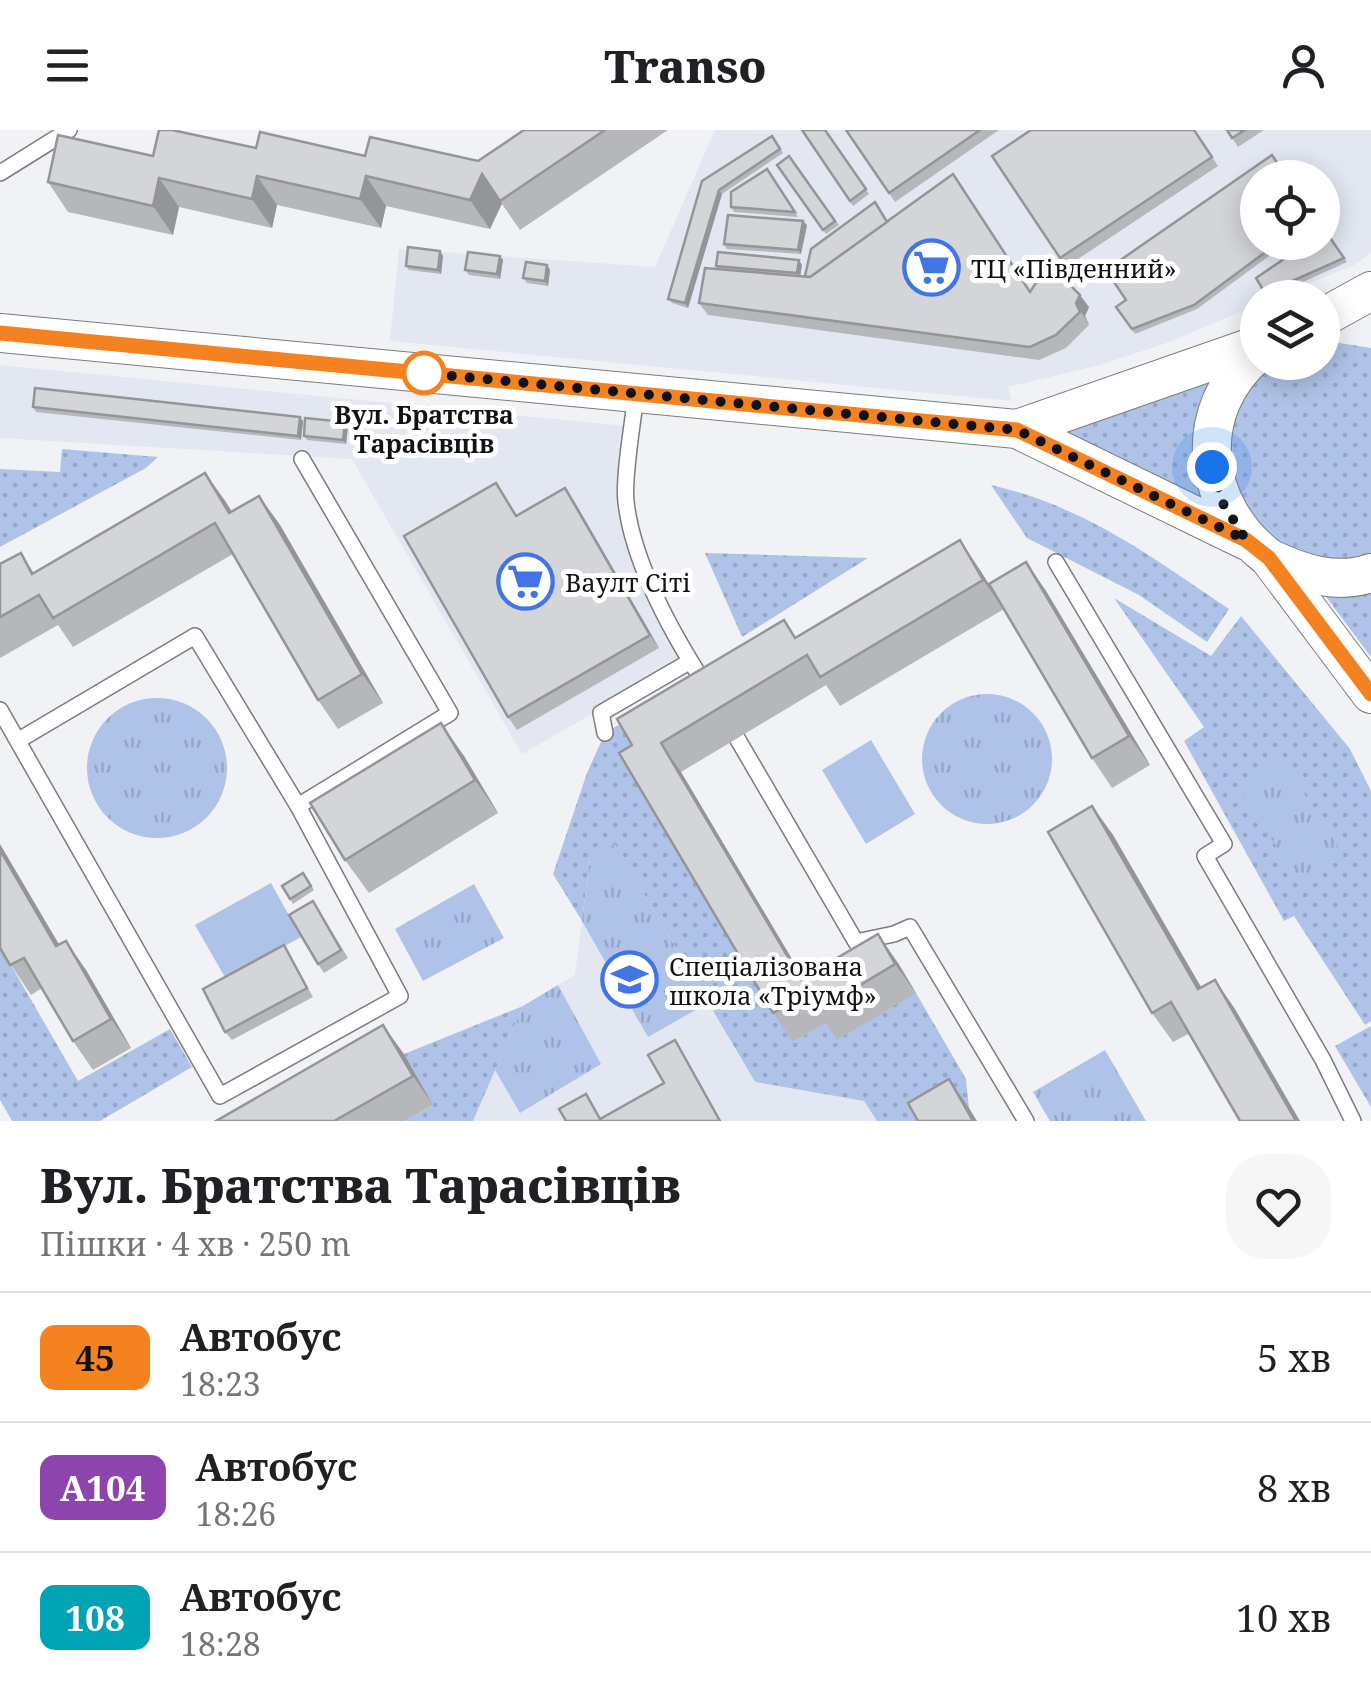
<!DOCTYPE html>
<html lang="uk">
<head>
<meta charset="utf-8">
<style>
  :root { --surface:#fff; --page:#f6f6f6; --text:#202124; --muted:#757577; --line:#e0e0e0 }
  body { margin:0; font-family:"Noto Serif",serif; background:var(--page); color:var(--text); height:100vh; display:flex; flex-direction:column; font-size:38px; white-space:nowrap }
  * { box-sizing:border-box; margin:0 }
  p { font-size:32px; color:var(--muted) }
  .icon { flex:none; width:55px; height:55px; fill:none; stroke:currentColor; stroke-width:2; stroke-linecap:round; stroke-linejoin:round }
  .map { position:relative; height:991px; overflow:hidden }
  .drawer { display:flex; flex-direction:column; background:var(--surface); flex:1 }
  .drawer>* { flex:none }
  .badge { padding:0 20px; border-radius:15px; font-size:35px; line-height:65px }
  .tools { position:absolute; left:1240px; top:30px; display:grid; gap:20px }
  .tools a { display:grid; place-items:center; width:100px; height:100px; border-radius:50%; background:var(--surface); box-shadow:0 5px 25px #0003; font-size:50px }
  .you { position:absolute; width:50px; height:50px; margin:-25px; border:8px solid #fff; border-radius:50%; background:#1a73e8; box-shadow:0 0 0 15px #1a73e833 }
  .map>.badge { position:absolute; translate:-50% -50%; box-shadow:0 0 0 5px #fff }
  .round { display:grid; place-items:center; flex:none; width:105px; height:105px; border-radius:40px; background:var(--page) }
  .head { display:flex; align-items:center; justify-content:space-between; height:170px; padding:0 40px }
  h1 { font-size:48px; font-weight:800; line-height:75px }
  ul { padding:0; list-style:none }
  li { display:flex; align-items:center; gap:30px; height:130px; padding:0 40px; border-top:2px solid var(--line) }
  li div { flex:1 }
  li b { display:block; font-size:38px }
  li em { font-style:normal }
  li .badge { min-width:110px; font-weight:700; text-align:center }
  header { display:flex; justify-content:space-between; align-items:center; height:130px; padding:0 40px; background:var(--surface); font-size:45px; font-weight:800 }
  .map>svg:first-child { display:block }
  .built { fill:#e2e7f2; fill-rule:evenodd }
  .grass { fill:url(#grass-dots) }
  .park { fill:url(#park-tufts) }
  .garden { fill:#afc3e8 }
  .lines { fill:none; stroke-linecap:round; stroke-linejoin:round }
  .service-casing { stroke:#7a7c7f; stroke-width:18 }
  .tertiary-casing { stroke:#7a7c7f; stroke-width:40 }
  .service { stroke:#fff; stroke-width:15 }
  .tertiary { stroke:#fff; stroke-width:38 }
  .wall { fill:#b5b7bb }
  .shaded-wall { fill:#949598 }
  .building { fill:#d3d5d9; stroke:#949598; stroke-width:2.5 }
  .line-casing { stroke:#fff; stroke-width:22 }
  .line { stroke:#f58220; stroke-width:15 }
  .walk { stroke:#111213; stroke-width:10; stroke-dasharray:0 18 }
  .stop-dot { fill:#fff; stroke:#f58220; stroke-width:5 }
  .labels { text-anchor:middle; dominant-baseline:central; stroke-width:10; stroke-linejoin:round; paint-order:stroke }
  .poi-label { font-size:25px; fill:#111213; stroke:#fff; text-anchor:start }
  .stop-label { font-size:25px; font-weight:bold; fill:#111213; stroke:#fff }
</style>
</head>
<body>
<header><svg class="icon" aria-label="menu" viewBox="0 0 24 24"><path d="M4 6h16M4 12h16M4 18h16"/></svg>Transo<svg class="icon" aria-label="person" viewBox="0 0 24 24"><circle cx="12" cy="8" r="4"/><path d="M4 21q1-7 8-7t8 7"/></svg></header>
<div class="map">
<svg width="1371" height="991" viewBox="0 0 1371 991">
  <defs>
    <pattern id="grass-dots" width="8" height="8" patternUnits="userSpaceOnUse" patternTransform="scale(2.5)"><rect width="8" height="8" fill="#afc3e8"/><path d="M2 2h.1M6 6h.1" fill="none" stroke="#96a6c6" stroke-width="1.8" stroke-linecap="round"/></pattern>
    <pattern id="park-tufts" width="24" height="20" patternUnits="userSpaceOnUse" patternTransform="scale(2.5)"><rect width="24" height="20" fill="#afc3e8"/><path d="M3 7l-1-3M5 7V3M7 7l1-3M15 17l-1-3M17 17v-4M19 17l1-3" fill="none" stroke="#96a6c6"/></pattern>
  </defs>
  <rect width="100%" height="100%" fill="#f0f2f6"/>
  <!-- built -->
  <g class="built">
    <path d="M715,0H1371V123L1354,135L1276,167L1258,168L1257,175L1164,214L1096,236L1008,257L1012,271L390,211L399,119L655,137ZM1258,48H1322V112H1258Z"/>
    <polygon points="0,235 627,296 617,375 634,431 682,533 522,624 352,329 0,308"/>
    <polygon points="615,714 754,952 864,971 877,991 473,991 523,876 575,845 590,729"/>
  </g>
  <!-- grass -->
  <g class="grass">
    <path d="M1334,212L1371,218V426C1357,428 1339,432 1325,430C1253,420 1208,339 1242,273C1250,256 1262,245 1276,233L1322,232L1323,214Z"/>
    <polygon points="1221,245 1195,329 1202,370 1056,303"/>
    <polygon points="62,319 158,327 146,338 0,417 0,339 60,342"/>
    <path d="M991,355C1086,377 1150,426 1229,479L1207,512L1139,465L1027,408Z"/>
    <polygon points="705,423 868,428 742,507"/>
    <polygon points="1371,463 1371,527 1324,464"/>
    <polygon points="1114,468 1211,526 1241,486 1350,619 1371,661 1371,891 1365,895 1294,786 1284,791 1184,611 1204,597"/>
    <polygon points="682,558 638,618 793,912 827,892 916,863 966,949 969,978 947,991 877,991 864,971 755,952 615,715 590,729 582,791 553,744 587,643 605,603"/>
    <polygon points="0,816 78,951 170,899 192,937 100,991 12,991 0,970"/>
    <polygon points="523,876 473,991 405,991 433,975 404,924"/>
    <polygon points="1371,896 1371,977 1335,916"/>
  </g>
  <!-- park -->
  <g class="park">
    <circle cx="987" cy="629" r="65"/>
    <circle cx="157" cy="638" r="70"/>
    <polygon points="1281,627 1344,726 1301,754 1237,656"/>
    <polygon points="615,714 708,873 648,907 582,791 590,729"/>
    <polygon points="474,754 504,808 423,851 395,799"/>
    <polygon points="558,855 601,934 520,983 495,940 523,876"/>
    <polygon points="1105,920 1146,991 1050,991 1033,962"/>
  </g>
  <!-- garden -->
  <g class="garden">
    <polygon points="871,610 915,684 866,714 822,640"/>
    <polygon points="271,753 301,807 226,849 195,795"/>
  </g>
  <g class="lines">
    <defs>
      <g id="service">
        <polyline points="0,43 69,0"/>
        <path d="M636,264C633,293 623,347 626,372C633,433 673,505 706,556"/>
        <polyline points="1056,432 1224,714 1205,726 1323,930 1353,991"/>
        <polyline points="0,580 220,966 400,866 298,676 195,506 19,610"/>
        <polyline points="605,603 601,583 689,532"/>
        <polyline points="737,608 856,812 894,804 910,797 1026,991"/>
        <polyline points="298,676 450,583 302,329"/>
      </g>
      <g id="tertiary">
        <polyline points="1322,188 1371,161"/>
        <polyline points="0,203 1017,299 1247,411"/>
        <path d="M1258,223C1189,281 1201,376 1269,428L1371,564"/>
        <polyline points="1017,299 1258,215"/>
        <path d="M1269,428C1301,443 1335,455 1371,443"/>
      </g>
    </defs>
    <!-- service casing -->
    <use href="#service" class="service-casing"/>
    <!-- tertiary casing -->
    <use href="#tertiary" class="tertiary-casing"/>
    <!-- service -->
    <use href="#service" class="service"/>
    <!-- tertiary -->
    <use href="#tertiary" class="tertiary"/>
  </g>
  <!-- wall -->
  <g class="wall">
    <polygon points="524,0 668,0 520,100 502,74 490,99 386,76 381,98 277,75 272,98 179,77 173,105 68,82 48,52 153,26 256,18 478,31"/>
    <polygon points="802,0 826,0 869,64 853,76"/>
    <polygon points="846,0 999,0 895,72"/>
    <polygon points="1194,0 1218,36 1066,137 992,26"/>
    <polygon points="1227,0 1264,0 1238,17"/>
    <polygon points="772,6 783,23 722,64 688,178 672,173 668,169 702,51"/>
    <polygon points="789,26 839,95 826,104 777,35"/>
    <polygon points="770,44 798,87 734,82 731,77"/>
    <polygon points="887,91 1030,161 1089,177 1085,186 1089,195 1066,218 1039,230 708,185 699,173 718,139 716,136 802,135 800,146 805,146"/>
    <polygon points="807,95 801,124 727,119 724,114"/>
    <polygon points="1326,102 1347,132 1268,168 1256,148"/>
    <polygon points="1258,112 1288,112 1197,179 1135,204 1116,177"/>
    <polygon points="440,121 443,126 441,144 409,140 406,136"/>
    <polygon points="500,126 503,130 500,149 469,145 465,140"/>
    <polygon points="547,135 550,140 548,156 527,153 523,148"/>
    <polygon points="33,277 303,291 301,310 36,282"/>
    <polygon points="348,297 346,314 307,310 304,306"/>
    <polygon points="205,343 232,382 259,366 280,395 383,573 338,599 318,570 233,424 73,517 58,495 0,528 0,434 21,423 34,443"/>
    <polygon points="496,353 517,386 565,358 574,371 659,518 517,600 508,587"/>
    <polygon points="1026,432 1046,461 1150,635 1112,658 1092,628"/>
    <polygon points="980,440 1004,479 840,576 826,555 681,642 803,848 898,833 916,863 837,910 826,893 793,912 773,883 619,623 796,507"/>
    <polygon points="464,626 498,683 369,763 345,730"/>
    <polygon points="1092,676 1113,705 1201,858 1235,879 1173,912 1152,883"/>
    <polygon points="303,743 314,760 293,774 282,756"/>
    <polygon points="319,780 348,828 324,843 318,834"/>
    <polygon points="59,815 86,840 131,918 93,940 73,911 42,858 31,865 0,818"/>
    <polygon points="284,815 313,867 232,910 225,902"/>
    <polygon points="404,924 433,975 405,991 216,991"/>
  </g>
  <!-- shaded-wall -->
  <g class="shaded-wall">
    <polygon points="482,44 502,73 490,99 470,70"/>
    <polygon points="257,46 277,75 272,98 252,69"/>
    <polygon points="366,46 386,76 381,98 360,69"/>
    <polygon points="159,48 179,77 173,105 153,76"/>
    <polygon points="719,60 722,64 688,178 685,173"/>
    <polygon points="803,91 807,95 801,124 798,120"/>
    <polygon points="440,121 443,126 441,144 438,140"/>
    <polygon points="500,126 503,130 500,149 497,144"/>
    <polygon points="799,130 802,135 800,147 797,143"/>
    <polygon points="547,135 550,140 548,156 545,151"/>
    <polygon points="1080,165 1089,177 1085,186 1089,195 1076,173"/>
    <polygon points="300,287 303,291 301,310 298,306"/>
    <polygon points="345,292 348,297 346,314 343,310"/>
    <polygon points="205,343 226,372 250,413 229,383"/>
    <polygon points="565,358 574,371 659,518 650,505"/>
    <polygon points="259,366 280,395 383,573 362,544"/>
    <polygon points="960,410 980,440 1004,479 983,450"/>
    <polygon points="1026,432 1046,461 1150,635 1129,606"/>
    <polygon points="441,593 464,626 498,683 475,650"/>
    <polygon points="661,613 681,642 821,878 801,849"/>
    <polygon points="1092,676 1113,705 1219,888 1198,859"/>
    <polygon points="0,714 77,845 56,816 0,720"/>
    <polygon points="878,804 898,833 916,863 895,834"/>
    <polygon points="66,811 86,840 131,918 111,889"/>
    <polygon points="1215,850 1235,879 1300,991 1296,991"/>
    <polygon points="383,895 404,924 433,975 413,946"/>
    <polygon points="949,949 969,978 977,991 973,991"/>
  </g>
  <!-- building -->
  <g class="building">
    <polygon points="159,0 172,0 256,18 260,2 365,26 370,7 478,31 524,0 605,0 500,71 482,44 470,70 366,46 360,69 257,46 252,69 159,48 153,76 48,52 58,5 153,26"/>
    <polygon points="802,0 825,0 866,59 850,71"/>
    <polygon points="846,0 980,0 889,63"/>
    <polygon points="1031,0 1194,0 1212,27 1060,128 992,26"/>
    <polygon points="1227,0 1245,0 1232,8"/>
    <polygon points="772,6 780,19 719,60 685,173 668,169 702,51"/>
    <polygon points="1272,25 1287,48 1258,48 1258,112 1279,112 1194,175 1132,199 1116,177 1126,170 1106,140"/>
    <polygon points="789,26 835,91 823,100 777,35"/>
    <polygon points="767,39 795,82 731,77 731,62"/>
    <polygon points="953,44 1030,162 1040,147 1058,143 1080,165 1076,173 1080,182 1056,205 1030,217 699,173 705,138 810,147"/>
    <polygon points="875,72 887,92 810,147 805,146 811,119"/>
    <polygon points="728,85 803,91 798,120 724,114"/>
    <polygon points="1326,102 1344,128 1265,163 1256,148 1309,112 1322,112 1322,104"/>
    <polygon points="408,117 440,121 438,140 406,136"/>
    <polygon points="468,122 500,126 497,144 465,140"/>
    <polygon points="718,122 799,130 797,143 716,136"/>
    <polygon points="526,132 547,135 545,151 523,148"/>
    <polygon points="35,258 300,287 298,306 33,277"/>
    <polygon points="305,288 345,292 343,310 304,306"/>
    <polygon points="205,343 229,383 259,366 362,544 318,570 215,393 53,488 39,465 0,487 0,434 21,423 32,444"/>
    <polygon points="496,353 516,386 565,358 650,505 508,587 404,406"/>
    <polygon points="960,410 983,450 820,547 807,525 661,613 801,849 878,804 895,834 817,881 807,863 773,883 619,623 632,615 617,589 784,490 795,508"/>
    <polygon points="1026,432 1129,606 1092,628 989,454"/>
    <polygon points="441,593 475,650 345,730 310,673"/>
    <polygon points="1092,676 1198,859 1215,850 1296,991 1240,991 1171,872 1152,883 1048,702"/>
    <polygon points="0,720 56,816 66,811 111,889 73,911 24,828 10,835 0,818"/>
    <polygon points="303,743 311,756 290,769 282,756"/>
    <polygon points="313,771 341,820 318,834 289,785"/>
    <polygon points="284,815 307,858 225,902 203,859"/>
    <polygon points="383,895 413,946 334,991 216,991"/>
    <polygon points="675,910 720,991 566,991 559,979 586,964 600,989 664,953 648,925"/>
    <polygon points="949,949 973,991 918,991 908,973"/>
  </g>
  <g class="lines">
    <defs>
      <polyline id="line" points="0,203 1017,300 1246,410 1269,428 1371,564"/>
    </defs>
    <!-- line casing -->
    <use href="#line" class="line-casing"/>
    <!-- line -->
    <use href="#line" class="line"/>
    <!-- walk -->
    <polyline class="walk" points="424,243 411,242 1017,300 1246,410 1222,372 1212,337"/>
  </g>
  <!-- icons -->
  <defs>
    <symbol id="supermarket-ring" viewBox="-11 -11 22 22"><circle r="9.5" fill="#fff" stroke="#4175e5" stroke-width="1.5"/><path d="M-6-5.5h2.5l.6 2H6L4.5 2H-2.5L-4.4-4H-6ZM-1.5 3.2a1.3 1.3 0 1 0 .1 0ZM3 3.2a1.3 1.3 0 1 0 .1 0Z" fill="#4175e5"/></symbol>
    <symbol id="school-ring" viewBox="-11 -11 22 22"><circle r="9.5" fill="#fff" stroke="#4175e5" stroke-width="1.5"/><path d="M0-5L7-2L0 1L-7-2ZM-4 1L0 2.5L4 1V4Q0 6-4 4Z" fill="#4175e5"/></symbol>
  </defs>
  <g fill-rule="evenodd">
    <use href="#supermarket-ring" x="900" y="106" width="63" height="63"/>
    <use href="#supermarket-ring" x="494" y="420" width="63" height="63"/>
    <use href="#school-ring" x="598" y="818" width="63" height="63"/>
  </g>
  <!-- markers -->
  <circle class="stop-dot" cx="424" cy="243" r="20"/>
  <g class="labels">
    <!-- poi labels -->
    <g class="poi-label">
      <text x="971" y="138">ТЦ «Південний»</text>
      <text x="565" y="452">Ваулт Сіті</text>
      <text x="669" y="836">Спеціалізована<tspan x="669" dy="29">школа «Тріумф»</tspan></text>
    </g>
    <!-- stop labels -->
    <g class="stop-label">
      <text x="424" y="284">Вул. Братства<tspan x="424" dy="29">Тарасівців</tspan></text>
    </g>
  </g>
</svg>
<div class="tools">
<a><svg class="icon" aria-label="locate" viewBox="0 0 24 24"><circle cx="12" cy="12" r="6"/><path d="M12 2v4M12 18v4M2 12h4M18 12h4"/></svg></a>
<a><svg class="icon" aria-label="layers" viewBox="0 0 24 24"><path d="M12 4l9 5-9 5-9-5zM3 14l9 5 9-5"/></svg></a>
</div>
<div class="you" style="left:1212px;top:337px"></div>
</div>
<section class="drawer">
<div class="head"><div><h1>Вул. Братства Тарасівців</h1><p>Пішки · 4 хв · 250 m</p></div><a class="round"><svg class="icon" aria-label="heart" viewBox="0 0 24 24"><path d="M12 20l-8-8c-3-5 5-10 8-4 3-6 11-1 8 4z"/></svg></a></div>
<ul>
<li><span class="badge" style="background:#f58220;color:#111">45</span><div><b>Автобус</b><p>18:23</p></div><em>5 хв</em></li>
<li><span class="badge" style="background:#8e44ad;color:#fff">А104</span><div><b>Автобус</b><p>18:26</p></div><em>8 хв</em></li>
<li><span class="badge" style="background:#00a3b4;color:#fff">108</span><div><b>Автобус</b><p>18:28</p></div><em>10 хв</em></li>
</ul>
</section>
</body>
</html>
